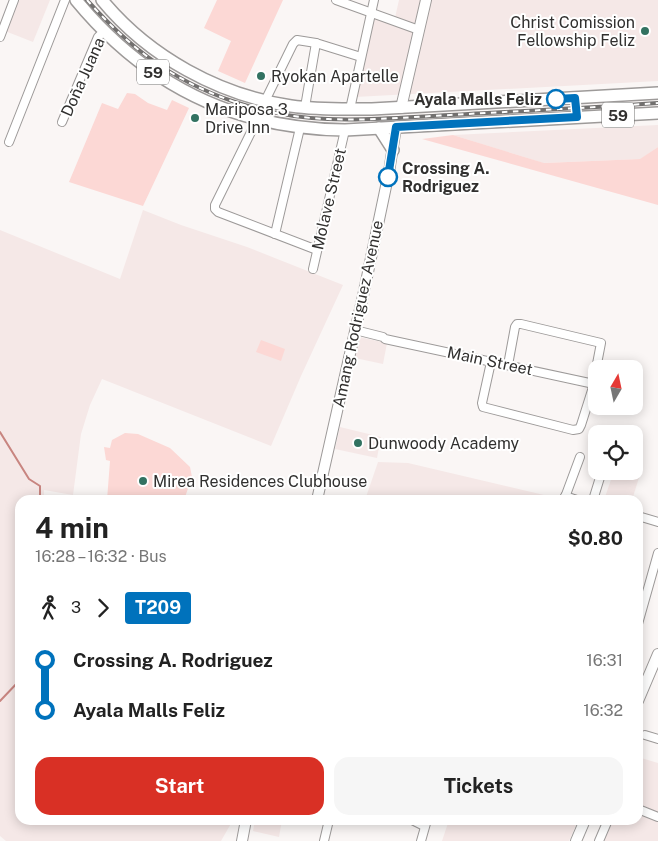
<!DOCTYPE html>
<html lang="en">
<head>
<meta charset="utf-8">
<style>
  :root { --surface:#fff; --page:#f6f6f6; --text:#222; --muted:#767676; --accent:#d93025 }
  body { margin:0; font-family:"Public Sans",sans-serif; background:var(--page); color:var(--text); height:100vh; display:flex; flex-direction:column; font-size:19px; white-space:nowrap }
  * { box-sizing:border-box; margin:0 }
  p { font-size:16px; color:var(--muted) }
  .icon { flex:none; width:28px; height:28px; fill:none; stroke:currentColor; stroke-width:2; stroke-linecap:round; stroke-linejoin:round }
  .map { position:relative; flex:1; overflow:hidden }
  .side { position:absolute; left:15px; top:495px; width:628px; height:330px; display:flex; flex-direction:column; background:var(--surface); border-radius:15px; box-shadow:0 2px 12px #0003 }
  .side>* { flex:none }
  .badge { padding:0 10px; border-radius:4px; font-size:18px; line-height:32px }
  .needle { width:32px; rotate:9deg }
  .tools { position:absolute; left:588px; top:360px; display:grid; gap:10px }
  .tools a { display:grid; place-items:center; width:55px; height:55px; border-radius:10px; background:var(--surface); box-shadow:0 2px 12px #0003; font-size:25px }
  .map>.badge { position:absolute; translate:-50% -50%; box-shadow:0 0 0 2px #fff }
  .legs { display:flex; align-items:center; gap:8px; height:55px; padding:0 20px; font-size:16px }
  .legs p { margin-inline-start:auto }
  .summary { display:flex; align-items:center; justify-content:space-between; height:85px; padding:0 20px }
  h1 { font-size:28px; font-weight:700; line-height:38px }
  .action { display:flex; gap:10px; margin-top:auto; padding:10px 20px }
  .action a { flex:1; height:58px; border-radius:15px; background:var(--accent); color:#fff; font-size:20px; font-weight:700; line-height:58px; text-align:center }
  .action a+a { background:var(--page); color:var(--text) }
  ul { padding:0 20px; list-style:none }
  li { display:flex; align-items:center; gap:18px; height:50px; font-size:19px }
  li i { display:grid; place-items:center; width:8px; height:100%; margin:0 6px; background:currentColor }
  li i::after { content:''; width:12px; height:12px; margin:-6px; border:4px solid; border-radius:50%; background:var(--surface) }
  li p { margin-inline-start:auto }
  li:first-child i { background:linear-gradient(#0000 50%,currentColor 0) }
  li:last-child i { background:linear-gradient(currentColor 50%,#0000 0) }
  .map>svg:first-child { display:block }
  .built { fill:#f5e8e7 }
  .green { fill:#fcd8d5 }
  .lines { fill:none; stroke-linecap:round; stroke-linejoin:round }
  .stream { stroke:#c88580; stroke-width:2 }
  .street-casing { stroke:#9d9a99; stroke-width:10 }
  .secondary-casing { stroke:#9d9a99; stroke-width:12 }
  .primary-casing { stroke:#9d9a99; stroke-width:14 }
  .street { stroke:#fff; stroke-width:8 }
  .secondary { stroke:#fff; stroke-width:10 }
  .primary { stroke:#fff; stroke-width:11 }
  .rail-casing { stroke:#72706f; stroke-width:4 }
  .rail { stroke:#fff; stroke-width:2; stroke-dasharray:5.5; stroke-linecap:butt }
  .line-1-casing { stroke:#fff; stroke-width:11 }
  .line-1 { stroke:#0072bc; stroke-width:8 }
  .poi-dot { fill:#327261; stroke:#fff; stroke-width:2 }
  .stop-1-dot { fill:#fff; stroke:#0072bc; stroke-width:2.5 }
  .labels { text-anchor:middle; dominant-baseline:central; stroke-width:4; stroke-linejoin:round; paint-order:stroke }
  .shield { fill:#fff; stroke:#6f6e6d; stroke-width:1 }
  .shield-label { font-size:15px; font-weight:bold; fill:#31302f }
  .poi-label { font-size:16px; fill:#31302f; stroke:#fff; text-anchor:start }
  .street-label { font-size:16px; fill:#31302f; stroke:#fff }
  .stop-label { font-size:16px; font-weight:bold; fill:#31302f; stroke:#fff; text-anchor:end }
</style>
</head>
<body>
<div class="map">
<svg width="658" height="841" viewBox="0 0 658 841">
  <rect width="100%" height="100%" fill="#faf6f5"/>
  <!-- built -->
  <g class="built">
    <polygon points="18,0 50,0 33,42 5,31"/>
    <polygon points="399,0 658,0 658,81 355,97 373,16 394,22"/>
    <polygon points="658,125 658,147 641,159 543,163 453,135"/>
    <polygon points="143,210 181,225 247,247 343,285 301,376 271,446 102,379 90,405 81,434 73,495 44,490 44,500 20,500 20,820 233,820 221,841 6,841 0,836 0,230 120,279"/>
    <polygon points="359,337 387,343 383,364 355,358"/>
    <polygon points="340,427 381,437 377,458 335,449"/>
    <polygon points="378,462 408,463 544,495 542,500 365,500"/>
    <polygon points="634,465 642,468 632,500 604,500 614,471 634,471"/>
    <polygon points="638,757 658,763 658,841 596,841 605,820 638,820"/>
    <polygon points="255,820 282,820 279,837 253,831"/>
    <polygon points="449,820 578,820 569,841 442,841"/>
  </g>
  <!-- green -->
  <g class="green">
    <polygon points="217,0 283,0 245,83 218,71 231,41 204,28"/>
    <polygon points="127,93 135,94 148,103 167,110 172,100 189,108 143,206 69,182 102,103 118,109"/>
    <polygon points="453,135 544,163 640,159 658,147 658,205 422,139"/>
    <polygon points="261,340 285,349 281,361 256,352"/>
    <polygon points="125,433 138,434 170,448 190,467 192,477 184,500 150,500 139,498 134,500 120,498 107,500 110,461 106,460 104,447 110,448 112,440"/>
  </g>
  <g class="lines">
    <!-- stream -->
    <g class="stream">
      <polyline points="0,432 29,479 40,486 40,500"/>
      <polyline points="0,701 20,680"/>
    </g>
    <defs>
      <g id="street">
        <polyline points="336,0 419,30"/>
        <polyline points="0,37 14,0"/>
        <polyline points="265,101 293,44 297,40 316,43 361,57"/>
        <polyline points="305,107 316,43"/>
        <polyline points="350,109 374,0"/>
        <polyline points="257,120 215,205 215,209 218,212 317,250"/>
        <polyline points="62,122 98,37 104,31"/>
        <polyline points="9,142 65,0"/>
        <polyline points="275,234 300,128"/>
        <polyline points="313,269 345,130"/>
        <polyline points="355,330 383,337 385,339 594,384"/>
        <polyline points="491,362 482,403 483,407 573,430 579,429 581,425 594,384 596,369"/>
        <polyline points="508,365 515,327 517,324 521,324 601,343 596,369"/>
        <polyline points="565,496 577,500"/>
        <polyline points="564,500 580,457"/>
        <polyline points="593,500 602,471"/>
        <polyline points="638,516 658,522"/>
        <polyline points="638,624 658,553"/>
        <polyline points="645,735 658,739"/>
        <polyline points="638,809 658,817"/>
        <polyline points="412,820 424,826"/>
        <polyline points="324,841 329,820"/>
        <polyline points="421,841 427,820"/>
        <polyline points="599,841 608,820"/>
      </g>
      <g id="secondary">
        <polyline points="401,108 426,0"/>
        <polyline points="317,500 363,296 389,172 396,127"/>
        <polyline points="638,701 658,654"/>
        <polyline points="242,841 246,820"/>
        <polyline points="576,841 585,820"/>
      </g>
      <g id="primary">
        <path d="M76,0C146,85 235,129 345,130L658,113"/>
        <path d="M102,0C149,57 219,95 291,106C318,110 345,109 372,109L658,93"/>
        <polyline points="379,128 393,150"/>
      </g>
    </defs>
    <!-- street casing -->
    <use href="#street" class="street-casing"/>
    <!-- secondary casing -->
    <use href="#secondary" class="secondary-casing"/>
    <!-- primary casing -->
    <use href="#primary" class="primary-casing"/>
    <!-- street -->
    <use href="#street" class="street"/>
    <!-- secondary -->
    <use href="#secondary" class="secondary"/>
    <!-- primary -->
    <use href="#primary" class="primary"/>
    <defs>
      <path id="rail" d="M87,0C105,20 126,41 148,57C199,95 265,117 328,119C368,121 409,117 450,115C519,111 589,108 658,103"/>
    </defs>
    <!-- rail casing -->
    <use href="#rail" class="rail-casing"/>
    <!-- rail -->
    <use href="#rail" class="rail"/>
  </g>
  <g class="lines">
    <defs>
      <polyline id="line-1" points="388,177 396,127 577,117 575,98 556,99"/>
    </defs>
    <!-- line-1 casing -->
    <use href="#line-1" class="line-1-casing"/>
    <!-- line-1 -->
    <use href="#line-1" class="line-1"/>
  </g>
  <!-- markers -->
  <g class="poi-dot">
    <circle cx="645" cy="31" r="5"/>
    <circle cx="261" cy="76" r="5"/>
    <circle cx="195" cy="118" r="5"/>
    <circle cx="358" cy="443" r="5"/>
    <circle cx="143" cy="481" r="5"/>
  </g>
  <g class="stop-1-dot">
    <circle cx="556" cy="99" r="9"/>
    <circle cx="388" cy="177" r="9"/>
  </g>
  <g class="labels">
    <!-- shield labels -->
    <g class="shield">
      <rect x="137" y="59.5" width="32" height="25" rx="4"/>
      <rect x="602" y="102.5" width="32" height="25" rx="4"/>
    </g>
    <g class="shield-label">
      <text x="153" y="72">59</text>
      <text x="618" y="115">59</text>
    </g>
    <!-- poi labels -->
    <g class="poi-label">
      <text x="635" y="22" text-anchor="end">Christ Comission<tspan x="635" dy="18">Fellowship Feliz</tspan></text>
      <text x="271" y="76">Ryokan Apartelle</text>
      <text x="205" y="109">Mariposa 3<tspan x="205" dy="18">Drive Inn</tspan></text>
      <text x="368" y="443">Dunwoody Academy</text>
      <text x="153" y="481">Mirea Residences Clubhouse</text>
    </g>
    <!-- street labels -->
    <g class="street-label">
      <text transform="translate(83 77) rotate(-66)">Doña Juana</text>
      <text transform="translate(329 199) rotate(-77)">Molave Street</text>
      <text transform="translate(358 314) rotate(-78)">Amang Rodriguez Avenue</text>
      <text transform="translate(490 361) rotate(12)">Main Street</text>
    </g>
    <!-- stop labels -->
    <g class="stop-label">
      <text x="542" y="99">Ayala Malls Feliz</text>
      <text x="402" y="168" text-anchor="start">Crossing A.<tspan x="402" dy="18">Rodriguez</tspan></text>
    </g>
  </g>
</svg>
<div class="tools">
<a><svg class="needle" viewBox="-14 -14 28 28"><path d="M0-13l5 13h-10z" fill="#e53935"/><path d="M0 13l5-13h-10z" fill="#767676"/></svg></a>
<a><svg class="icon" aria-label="locate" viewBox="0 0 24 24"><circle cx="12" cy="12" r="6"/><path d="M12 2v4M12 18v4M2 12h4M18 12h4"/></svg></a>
</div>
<section class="side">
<div class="summary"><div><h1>4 min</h1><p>16:28 – 16:32 · Bus</p></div><b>$0.80</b></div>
<div class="legs"><svg class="icon" aria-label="walk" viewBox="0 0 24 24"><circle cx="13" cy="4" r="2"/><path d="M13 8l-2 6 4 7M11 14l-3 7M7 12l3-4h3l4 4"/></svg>3<svg class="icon" aria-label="forward" viewBox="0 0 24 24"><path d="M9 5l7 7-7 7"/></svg><b class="badge" style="background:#0072bc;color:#fff">T209</b></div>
<ul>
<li><i style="color:#0072bc"></i><b>Crossing A. Rodriguez</b><p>16:31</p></li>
<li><i style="color:#0072bc"></i><b>Ayala Malls Feliz</b><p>16:32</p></li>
</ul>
<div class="action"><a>Start</a><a>Tickets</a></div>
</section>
</div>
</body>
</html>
